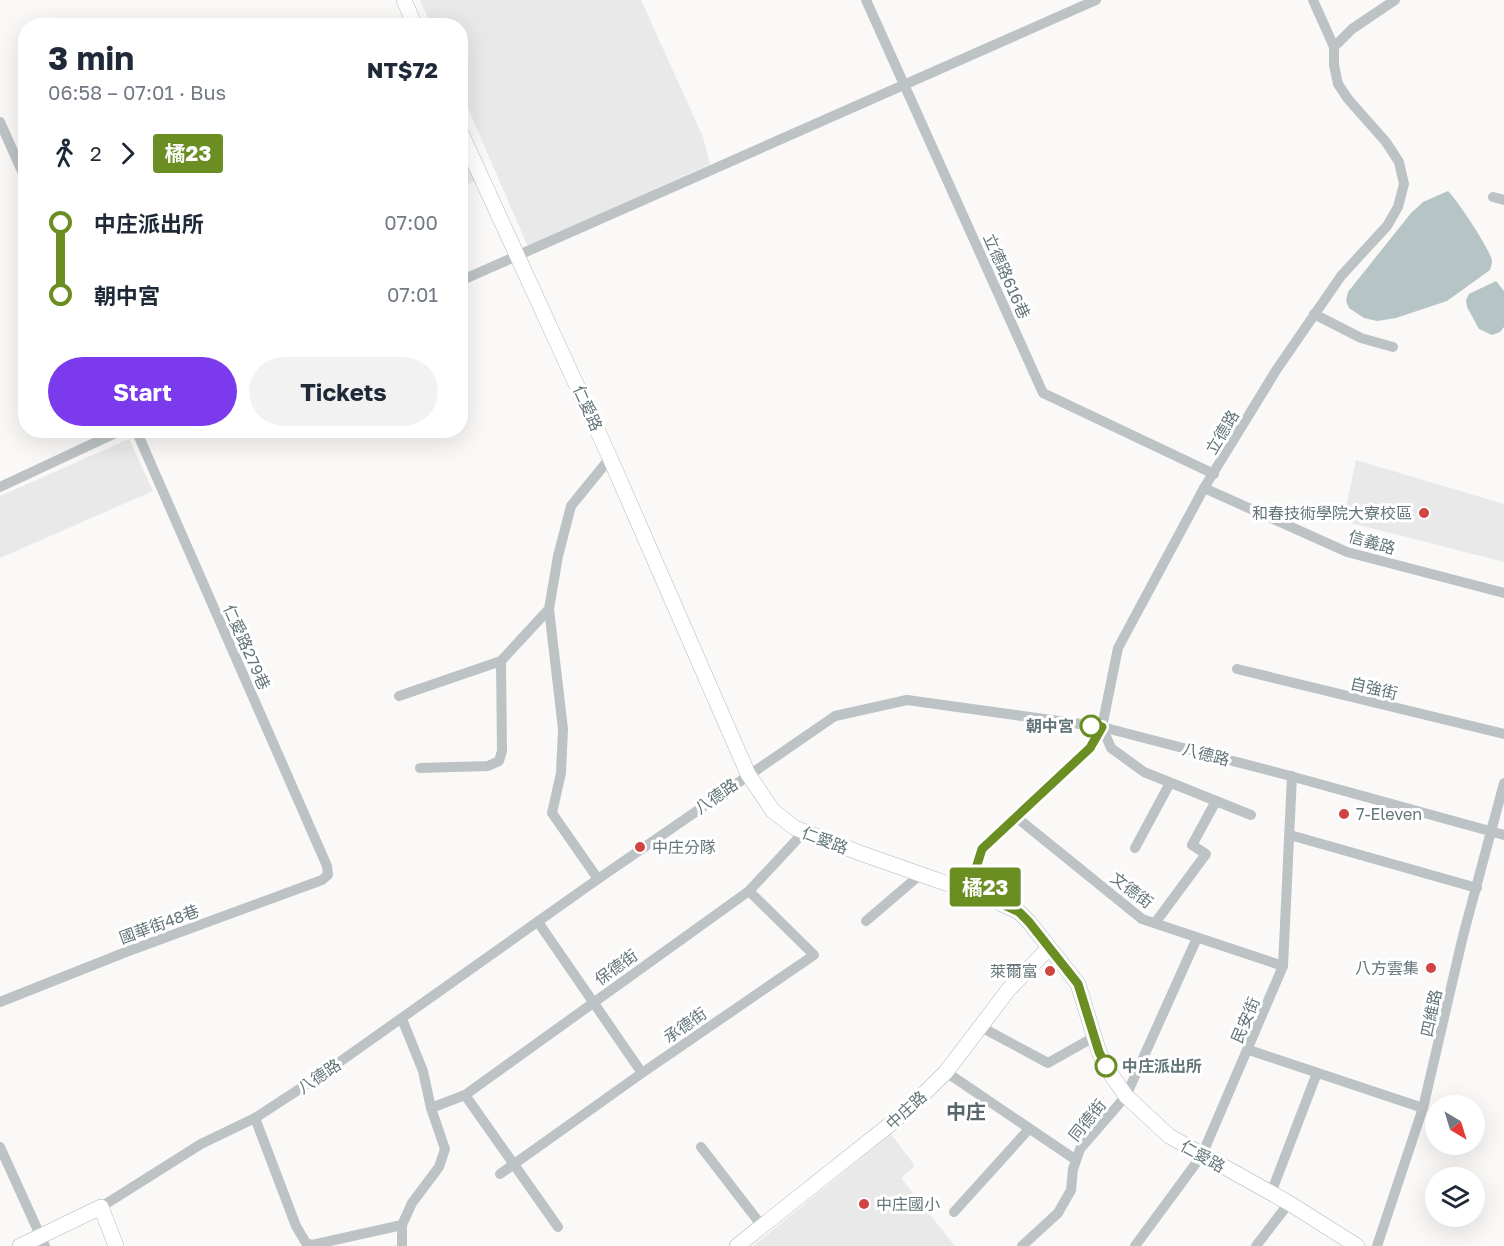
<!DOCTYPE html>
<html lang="en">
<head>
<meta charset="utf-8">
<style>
  :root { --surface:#fff; --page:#f2f2f3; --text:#1f2937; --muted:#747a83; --accent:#7c3aed }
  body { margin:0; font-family:"Golos Text","Noto Sans TC",sans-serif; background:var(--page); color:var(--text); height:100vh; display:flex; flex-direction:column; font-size:22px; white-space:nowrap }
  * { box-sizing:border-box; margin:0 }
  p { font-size:20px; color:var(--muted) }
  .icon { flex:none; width:33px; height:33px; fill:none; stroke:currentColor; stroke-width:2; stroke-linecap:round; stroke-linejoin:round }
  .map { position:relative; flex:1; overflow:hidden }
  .side { position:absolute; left:18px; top:18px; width:450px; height:420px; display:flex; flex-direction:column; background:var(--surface); border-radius:24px; box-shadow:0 6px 24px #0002 }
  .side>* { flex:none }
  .badge { padding:0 12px; border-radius:4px; font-size:21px; line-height:39px }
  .needle { width:39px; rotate:142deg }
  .tools { position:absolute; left:1425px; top:1095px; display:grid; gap:12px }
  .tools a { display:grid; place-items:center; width:60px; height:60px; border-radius:50%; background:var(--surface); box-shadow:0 6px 24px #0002; font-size:30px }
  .map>.badge { position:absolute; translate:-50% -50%; box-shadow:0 0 0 3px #fff }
  .legs { display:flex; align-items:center; gap:9px; height:66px; padding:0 30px; font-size:20px }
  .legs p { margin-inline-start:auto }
  .head { display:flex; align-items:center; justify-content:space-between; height:102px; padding:0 30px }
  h1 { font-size:33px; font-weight:700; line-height:45px }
  .button { display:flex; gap:12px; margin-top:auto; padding:12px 30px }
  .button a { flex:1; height:69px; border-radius:36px; background:var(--accent); color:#fff; font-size:24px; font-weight:700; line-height:69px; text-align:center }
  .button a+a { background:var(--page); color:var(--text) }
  ul { padding:0 30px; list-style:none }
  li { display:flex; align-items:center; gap:21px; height:72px; font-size:22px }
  li i { display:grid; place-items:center; width:9px; height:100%; margin:0 8px; background:currentColor }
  li i::after { content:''; width:15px; height:15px; margin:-8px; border:4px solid; border-radius:50%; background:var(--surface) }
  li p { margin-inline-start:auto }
  li:first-child i { background:linear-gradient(#0000 50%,currentColor 0) }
  li:last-child i { background:linear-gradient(currentColor 50%,#0000 0) }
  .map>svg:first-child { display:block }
  .built { fill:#e8e9e8 }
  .water { fill:#b6c4c5 }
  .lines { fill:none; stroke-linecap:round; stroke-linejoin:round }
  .secondary-casing { stroke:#b0b8ba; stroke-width:16 }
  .street { stroke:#bdc3c5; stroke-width:10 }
  .secondary { stroke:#fff; stroke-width:15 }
  .line-1-casing { stroke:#fff; stroke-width:14 }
  .line-1 { stroke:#6b8e23; stroke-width:9 }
  .poi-dot { fill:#d04442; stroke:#fff; stroke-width:2 }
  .stop-1-dot { fill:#fff; stroke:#6b8e23; stroke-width:3 }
  .labels { text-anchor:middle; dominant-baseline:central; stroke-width:6; stroke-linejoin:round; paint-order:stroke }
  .street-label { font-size:16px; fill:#637579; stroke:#fff }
  .poi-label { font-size:16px; fill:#637579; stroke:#fff; text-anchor:end }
  .stop-label { font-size:16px; font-weight:bold; fill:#637579; stroke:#fff; text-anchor:end }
  .quarter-label { font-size:20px; font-weight:bold; fill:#59676b; stroke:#fff }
</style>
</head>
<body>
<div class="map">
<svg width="1504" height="1246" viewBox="0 0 1504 1246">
  <rect width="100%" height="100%" fill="#faf9f8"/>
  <!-- built -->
  <g class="built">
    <polygon points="420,0 641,0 703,137 710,164 528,247 461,92 460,26 431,25"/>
    <polygon points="460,147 475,181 461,188 460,188"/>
    <polygon points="129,439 153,491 0,558 0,496"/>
    <polygon points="1356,460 1504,504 1504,562 1343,521"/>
    <polygon points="891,1134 915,1166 901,1178 955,1246 753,1246"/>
  </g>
  <!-- water -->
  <g class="water">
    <path d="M1448,191C1456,198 1491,251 1492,261C1492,264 1491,267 1490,270L1447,301L1396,318L1377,321L1364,318L1349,308L1346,301L1348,292L1411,213L1423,202Z"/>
    <polygon points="1496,281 1504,291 1504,327 1500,332 1492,335 1479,329 1467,307 1466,300 1469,294"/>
  </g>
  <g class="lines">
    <defs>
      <g id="secondary">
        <polyline points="404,0 415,26"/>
        <polyline points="460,131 610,458 748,774 773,811 795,828 860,853 991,899 1019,912 1029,922 1078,984 1099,1052 1106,1067 1126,1096 1169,1136 1289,1203 1357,1246"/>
        <polyline points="20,1246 101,1207 116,1246"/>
        <polyline points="737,1246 903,1114 946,1072 1009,989 1049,948"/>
      </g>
    </defs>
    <!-- secondary casing -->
    <use href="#secondary" class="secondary-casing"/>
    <!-- street -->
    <g class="street">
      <polyline points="866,0 1043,393 1214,474"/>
      <polyline points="1313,0 1334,47"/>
      <polyline points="0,122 26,180"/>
      <polyline points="1493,197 1504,200"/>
      <polyline points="460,281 1096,0"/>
      <polyline points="1314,314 1361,338 1393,347"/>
      <polyline points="0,487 122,430"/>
      <polyline points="1204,488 1347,552 1504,593"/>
      <polyline points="1237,669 1504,734"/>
      <polyline points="399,696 501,661 549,609"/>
      <polyline points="1102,727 1111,748 1144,772 1251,815"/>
      <polyline points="420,768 488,766 499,761 502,751 501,661"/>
      <polyline points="1016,817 1142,919 1283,966"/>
      <polyline points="1290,835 1477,888"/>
      <polyline points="1135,848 1170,783"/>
      <polyline points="598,879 552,813 561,773 563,729 549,609 558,556 571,506 610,458"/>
      <polyline points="991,899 976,868 982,849 1090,748 1102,727 1118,648 1204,488 1277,369 1341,276 1387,226 1398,207 1404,184 1399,162 1386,142 1348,99 1338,84 1334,65 1334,47 1352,29 1395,0"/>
      <polyline points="866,921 921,874"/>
      <polyline points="538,922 642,1073"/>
      <polyline points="1155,923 1206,854 1192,845 1216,801"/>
      <polyline points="0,1002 126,952 322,880 328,875 327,866 136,430"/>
      <polyline points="402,1019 423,1071 431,1108 445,1149 439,1167 412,1203 402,1225 402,1246"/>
      <polyline points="981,1027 1048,1063 1094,1037"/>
      <polyline points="1249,1050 1423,1108"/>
      <polyline points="946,1072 1076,1160"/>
      <polyline points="465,1095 558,1227"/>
      <polyline points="431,1108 465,1095 749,891 804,832"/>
      <polyline points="255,1118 296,1226 306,1243 312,1245 402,1225"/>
      <polyline points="0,1147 45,1246"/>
      <polyline points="701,1147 762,1226"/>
      <polyline points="500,1174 642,1073 814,955 749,891"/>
      <polyline points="1271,1193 1317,1073"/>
      <polyline points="101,1207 201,1144 255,1118 324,1073 598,879 835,716 907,700 1102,727 1283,774 1504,835"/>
      <polyline points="954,1212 1029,1129"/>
      <polyline points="1022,1246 1058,1213 1071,1190 1073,1169 1080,1149 1126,1096 1197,938"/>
      <polyline points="1135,1246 1202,1155 1283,966 1292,776"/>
      <polyline points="1256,1246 1289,1203"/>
      <polyline points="1377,1246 1423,1108 1463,936 1504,783"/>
    </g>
    <!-- secondary -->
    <use href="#secondary" class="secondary"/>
  </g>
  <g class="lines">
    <defs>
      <polyline id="line-1" points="1091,726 1102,727 1090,748 982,849 976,868 991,899 1019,912 1029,922 1078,984 1099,1052 1106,1066"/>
    </defs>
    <!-- line-1 casing -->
    <use href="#line-1" class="line-1-casing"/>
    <!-- line-1 -->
    <use href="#line-1" class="line-1"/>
  </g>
  <!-- markers -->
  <g class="poi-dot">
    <circle cx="1424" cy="513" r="6"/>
    <circle cx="1344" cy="814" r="6"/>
    <circle cx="640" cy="847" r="6"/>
    <circle cx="1431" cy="968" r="6"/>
    <circle cx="1050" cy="971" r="6"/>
    <circle cx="864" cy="1204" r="6"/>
  </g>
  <g class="stop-1-dot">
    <circle cx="1091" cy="726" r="10"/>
    <circle cx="1106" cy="1066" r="10"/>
  </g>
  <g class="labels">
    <!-- street labels -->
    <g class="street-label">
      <text transform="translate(1007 276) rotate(66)">立德路616巷</text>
      <text transform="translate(588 408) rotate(66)">仁愛路</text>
      <text transform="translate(1222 432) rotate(-59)">立德路</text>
      <text transform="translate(1372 542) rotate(16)">信義路</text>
      <text transform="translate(247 647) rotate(66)">仁愛路279巷</text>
      <text transform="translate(1374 688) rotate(13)">自強街</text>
      <text transform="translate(1206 754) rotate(14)">八德路</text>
      <text transform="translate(716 796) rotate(-35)">八德路</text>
      <text transform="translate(825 840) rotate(21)">仁愛路</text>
      <text transform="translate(1132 890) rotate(37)">文德街</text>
      <text transform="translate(159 924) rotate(-20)">國華街48巷</text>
      <text transform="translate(616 967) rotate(-36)">保德街</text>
      <text transform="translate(1431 1013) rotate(-78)">四維路</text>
      <text transform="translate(1245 1020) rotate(-67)">民安街</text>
      <text transform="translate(685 1025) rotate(-35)">承德街</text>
      <text transform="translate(319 1076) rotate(-34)">八德路</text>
      <text transform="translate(906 1110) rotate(-42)">中庄路</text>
      <text transform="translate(1087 1120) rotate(-51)">同德街</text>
      <text transform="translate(1203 1156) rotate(29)">仁愛路</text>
    </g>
    <!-- poi labels -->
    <g class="poi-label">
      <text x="1412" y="513">和春技術學院大寮校區</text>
      <text x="1356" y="814" text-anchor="start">7-Eleven</text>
      <text x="652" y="847" text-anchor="start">中庄分隊</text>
      <text x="1419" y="968">八方雲集</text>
      <text x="1038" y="971">萊爾富</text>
      <text x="876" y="1204" text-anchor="start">中庄國小</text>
    </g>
    <!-- stop labels -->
    <g class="stop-label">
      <text x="1074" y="726">朝中宮</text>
      <text x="1122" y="1066" text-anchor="start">中庄派出所</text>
    </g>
    <!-- quarter labels -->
    <g class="quarter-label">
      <text x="966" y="1111">中庄</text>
    </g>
  </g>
</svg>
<div class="tools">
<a><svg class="needle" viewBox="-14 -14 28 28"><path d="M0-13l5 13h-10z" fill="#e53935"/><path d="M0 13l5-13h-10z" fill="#747a83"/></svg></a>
<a><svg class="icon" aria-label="layers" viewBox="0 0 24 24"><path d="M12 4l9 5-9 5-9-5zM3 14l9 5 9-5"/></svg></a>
</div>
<b class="badge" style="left:985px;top:887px;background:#6b8e23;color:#fff">橘23</b>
<section class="side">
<div class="head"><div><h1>3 min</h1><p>06:58 – 07:01 · Bus</p></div><b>NT$72</b></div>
<div class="legs"><svg class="icon" aria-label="walk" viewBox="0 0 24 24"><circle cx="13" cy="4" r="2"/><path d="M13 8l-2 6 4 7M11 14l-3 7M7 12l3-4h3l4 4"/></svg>2<svg class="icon" aria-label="forward" viewBox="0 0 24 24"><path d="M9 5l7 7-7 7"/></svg><b class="badge" style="background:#6b8e23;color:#fff">橘23</b></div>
<ul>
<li><i style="color:#6b8e23"></i><b>中庄派出所</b><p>07:00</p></li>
<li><i style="color:#6b8e23"></i><b>朝中宮</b><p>07:01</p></li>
</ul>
<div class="button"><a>Start</a><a>Tickets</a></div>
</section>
</div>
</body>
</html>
